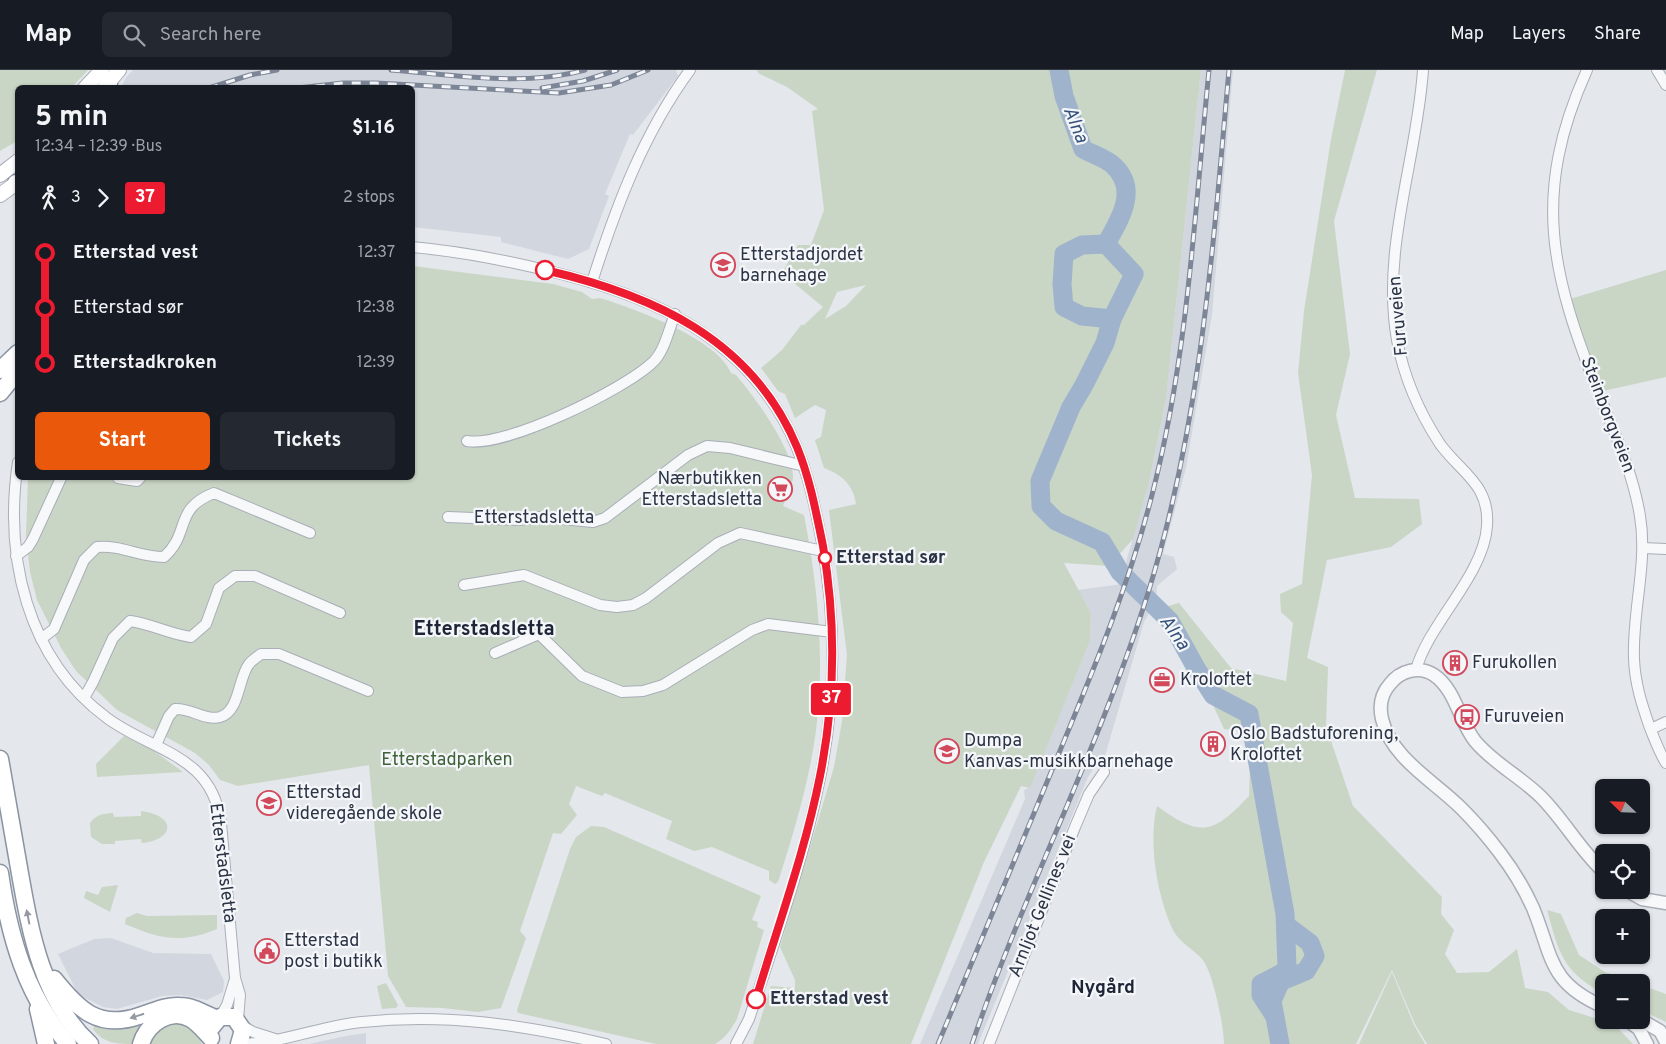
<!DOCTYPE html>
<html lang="en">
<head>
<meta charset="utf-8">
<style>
  :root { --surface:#171b24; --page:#242831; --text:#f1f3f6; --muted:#9ea1a6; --line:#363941; --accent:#ea580c }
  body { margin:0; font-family:Overpass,sans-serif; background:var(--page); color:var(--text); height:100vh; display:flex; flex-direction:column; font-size:19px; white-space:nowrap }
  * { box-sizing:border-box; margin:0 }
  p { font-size:16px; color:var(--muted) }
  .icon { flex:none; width:28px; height:28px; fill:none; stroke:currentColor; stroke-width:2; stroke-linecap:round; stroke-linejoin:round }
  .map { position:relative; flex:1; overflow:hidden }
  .side { position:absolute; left:15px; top:15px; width:400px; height:395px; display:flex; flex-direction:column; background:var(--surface); border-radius:8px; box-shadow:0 1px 4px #0004 }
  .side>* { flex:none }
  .badge { padding:0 10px; border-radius:4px; font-size:18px; line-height:32px }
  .needle { width:32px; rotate:293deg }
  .buttons { position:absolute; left:1595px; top:709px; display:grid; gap:10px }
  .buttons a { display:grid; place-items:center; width:55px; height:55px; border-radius:8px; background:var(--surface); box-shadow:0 1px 4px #0004; font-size:25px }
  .map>.badge { position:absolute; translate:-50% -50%; box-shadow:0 0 0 2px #fff }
  .legs { display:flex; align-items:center; gap:8px; height:55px; padding:0 20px; font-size:16px }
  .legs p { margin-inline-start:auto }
  .head { display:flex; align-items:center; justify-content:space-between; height:85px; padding:0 20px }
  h1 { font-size:28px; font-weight:700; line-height:38px }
  .action { display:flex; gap:10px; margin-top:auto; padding:10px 20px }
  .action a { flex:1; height:58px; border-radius:8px; background:var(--accent); color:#fff; font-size:20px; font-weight:700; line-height:58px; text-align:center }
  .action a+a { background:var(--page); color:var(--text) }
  ul { padding:0 20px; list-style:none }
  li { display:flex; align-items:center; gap:18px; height:55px; font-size:19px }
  li i { display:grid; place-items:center; width:8px; height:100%; margin:0 6px; background:currentColor }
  li i::after { content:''; width:12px; height:12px; margin:-6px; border:4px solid; border-radius:50%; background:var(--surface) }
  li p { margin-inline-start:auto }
  li:first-child i { background:linear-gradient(#0000 50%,currentColor 0) }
  li:last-child i { background:linear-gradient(currentColor 50%,#0000 0) }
  header { display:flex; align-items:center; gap:30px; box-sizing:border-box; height:70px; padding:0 25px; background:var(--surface); border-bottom:1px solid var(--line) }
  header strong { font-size:24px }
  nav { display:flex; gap:28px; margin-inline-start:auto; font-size:18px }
  .search { width:350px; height:45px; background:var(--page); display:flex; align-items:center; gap:12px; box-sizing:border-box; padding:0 18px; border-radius:8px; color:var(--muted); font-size:19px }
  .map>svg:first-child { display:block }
  .built { fill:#d2d6de }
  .green { fill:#c9d6c5; fill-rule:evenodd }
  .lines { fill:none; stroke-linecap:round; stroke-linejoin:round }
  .river { stroke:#9fb4cc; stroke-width:19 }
  .minor-casing { stroke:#a9aeb7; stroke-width:12 }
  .tertiary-casing { stroke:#a9aeb7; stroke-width:15 }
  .secondary-casing { stroke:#a9aeb7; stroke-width:16 }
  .trunk-casing { stroke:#8b94a3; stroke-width:19 }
  .minor { stroke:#f7f8fa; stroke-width:10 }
  .tertiary { stroke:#f7f8fa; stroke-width:12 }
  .secondary { stroke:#fff; stroke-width:14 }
  .trunk { stroke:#fff; stroke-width:16 }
  .rail-casing { stroke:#7d8696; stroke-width:5 }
  .rail { stroke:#f4f6f9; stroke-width:3; stroke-dasharray:9; stroke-linecap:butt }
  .oneway { fill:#959aa2 }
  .line-1-casing { stroke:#fff; stroke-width:11 }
  .line-1 { stroke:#ed1b2f; stroke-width:8 }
  .stop-1-dot { fill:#fff; stroke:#ed1b2f; stroke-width:2.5 }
  .labels { text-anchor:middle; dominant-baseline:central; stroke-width:4.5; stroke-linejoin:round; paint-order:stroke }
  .poi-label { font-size:18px; fill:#2b3445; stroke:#f4f6f9; text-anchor:start }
  .street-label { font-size:18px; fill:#2b3445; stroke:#f4f6f9 }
  .stop-label { font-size:18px; font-weight:bold; fill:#2b3445; stroke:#f4f6f9; text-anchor:start }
  .park-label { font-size:18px; fill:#3f6138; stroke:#f4f6f9 }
  .water-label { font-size:19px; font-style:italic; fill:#34527a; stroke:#f4f6f9 }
  .neighbourhood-label { font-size:19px; font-weight:bold; fill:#1d2536; stroke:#f4f6f9 }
  .quarter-label { font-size:20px; font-weight:bold; fill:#1d2536; stroke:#f4f6f9 }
</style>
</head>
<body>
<header>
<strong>Map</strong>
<div class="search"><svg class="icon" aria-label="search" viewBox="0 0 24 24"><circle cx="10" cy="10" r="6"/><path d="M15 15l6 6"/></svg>Search here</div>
<nav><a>Map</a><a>Layers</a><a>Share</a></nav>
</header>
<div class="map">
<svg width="1666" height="974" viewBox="0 0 1666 974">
  <rect width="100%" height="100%" fill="#e4e7ec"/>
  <!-- built -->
  <g class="built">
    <polygon points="133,0 676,0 678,6 633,65 630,64 605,124 609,126 589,179 568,189 501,172 501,167 413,157 412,18 122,17 125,9"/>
    <polygon points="1201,0 1233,0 1212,245 1186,398 1163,484 1174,487 1177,499 1157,516 1156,532 1144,552 1102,696 1094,698 1088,707 978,974 920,974 1025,729 1024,720 1030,717 1090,571 1091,543 1078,520 1122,514 1127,499 1126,492 1148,417 1166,329"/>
    <polygon points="111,868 153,883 211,884 224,911 223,922 207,930 181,925 162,926 117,939 103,937 78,924 58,884 94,869"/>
    <polygon points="366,963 366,974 309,974 346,966"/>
  </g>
  <!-- green -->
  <g class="green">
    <polygon points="0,0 88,0 72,17 18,18 17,71 0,81"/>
    <path d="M757,0H1201L1166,329L1148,417L1133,469L1109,496L1064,493L1091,543L1090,571L1030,718L1021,716L984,792L911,974H753L771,916L795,918V910L780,877L834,697L842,651L847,585L829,440L856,434C853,414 842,405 824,398L815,370L821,367L826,340L815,335L795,348L785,324L778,321L761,298L782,280L801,255H804L823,237L782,203L798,175H811L824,140L812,41L818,39L787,17L758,3ZM866,215L846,236L825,249L837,222Z"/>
    <path d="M1345,0H1377L1334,151L1350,284L1336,345L1355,428L1419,429L1422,454L1391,477L1327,490L1307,588L1328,597L1326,656L1353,736L1442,827L1441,844L1454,860L1445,884L1457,903L1489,902L1517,879L1525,918L1548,922L1569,940L1614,954L1633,974H1427L1415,954L1392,900L1356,974H1224C1224,957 1213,901 1202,889C1194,880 1178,871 1173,860C1157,826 1148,772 1157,736C1201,768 1213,764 1249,726L1251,662L1224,659L1181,565L1166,546L1168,536L1179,533L1231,598L1286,611L1293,553L1281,542L1280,524L1302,514L1312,405L1298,303L1304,241L1331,69Z"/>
    <path d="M413,196L553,214L582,222L592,229L600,228C633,238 718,269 731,303L736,305C754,326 793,379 793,406C793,416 786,427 783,436L804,445C818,517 825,588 816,661C809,712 794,762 778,812L775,814L769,810V801L712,777L694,781L666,769L672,751L605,723L602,726L576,716L569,734L577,745L561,764L553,763L520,861L526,868L501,938L478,942L442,938L406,937L388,906L369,695L238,716L220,710L209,695L195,683L117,640L76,601L61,578L37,530L30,502L26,466L28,408H412Z"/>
    <polygon points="1666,200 1666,307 1603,321 1570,229"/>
    <polygon points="124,666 154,681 183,702 97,707 96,694"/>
    <path d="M141,741C178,746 174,770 142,773L141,769L115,771V774H102L91,767L90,753C97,744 102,744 113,743L114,747L141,746Z"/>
    <path d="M591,756L604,757L761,826L752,850L758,852L757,857L764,860L737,949C731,959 726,968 715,974H656L518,943L517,940L570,779L576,767Z"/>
    <polygon points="118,815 110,842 84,828 86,821 98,825 102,817"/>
    <path d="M1547,840L1561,844L1579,885L1605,902L1635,912H1604V924C1562,901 1559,883 1547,840Z"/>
    <path d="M137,843L147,846L217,845V859C181,874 159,869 125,854L126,848Z"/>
    <polygon points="1392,902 1414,955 1425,974 1359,974"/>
    <polygon points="386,913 398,935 396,938 382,939 377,916"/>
    <polygon points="1641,915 1666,924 1666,952 1641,940"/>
    <polygon points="180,951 198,963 202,974 146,974 156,958"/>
    <path d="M95,954H135L140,957L136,974C117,974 104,974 93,959Z"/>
  </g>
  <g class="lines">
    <!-- river -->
    <g class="river">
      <path d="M1059,0L1064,26L1083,79C1092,84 1107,89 1114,96C1139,120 1120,149 1106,174L1082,175L1064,184L1062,214L1064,237L1082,246L1112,249L1105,273L1084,315L1071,337L1040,411L1041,436L1056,451L1102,472L1120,502L1170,551L1196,598L1213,625L1249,644L1285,844L1287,897L1272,931L1280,974"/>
      <polyline points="1106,174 1134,204 1112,249"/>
      <polyline points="1279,912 1306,901 1315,886 1310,873 1286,855"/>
      <polyline points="1274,945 1261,925 1261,914 1284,902"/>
    </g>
    <defs>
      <g id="minor">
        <path d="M1587,0C1531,124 1551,204 1599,324C1615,364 1633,403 1640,446C1648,494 1632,541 1634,589C1635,614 1642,635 1650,658C1655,670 1659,682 1666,693"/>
        <polyline points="1657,0 1666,15"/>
        <path d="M412,177C456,181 499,189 541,199C639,222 730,257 783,349C805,387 814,430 822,473C836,551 836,630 820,708C804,789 775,870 749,949L736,974"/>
        <path d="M592,212C616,137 643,64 690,0"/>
        <path d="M467,371C505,378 623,320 652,293C664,283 669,259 675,244"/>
        <path d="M18,392C4,486 26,588 107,648C153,682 212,684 221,753L235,908L240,925L238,950"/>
        <polyline points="118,408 137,411 140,408"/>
        <polyline points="448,447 519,450 541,447 593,452 605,448 688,385 707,376 730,378 804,396"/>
        <polyline points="1643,478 1666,479"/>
        <polyline points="16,486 28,477 33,469 61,408"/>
        <polyline points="464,515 524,505 600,535 617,537 633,535 646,528 718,473 740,463 823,481"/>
        <path d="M41,569L54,559L84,490L97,477C123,475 138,487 164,487C191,463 173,439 214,423L310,463"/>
        <polyline points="495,583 539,564 582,606 622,622 643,621 663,615 752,560 768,554 832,562"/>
        <path d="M1416,600C1428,554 1484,505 1487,456C1490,414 1461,403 1440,374C1419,342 1404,308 1397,270C1381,179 1417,90 1423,0"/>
        <path d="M84,628L93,612L113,568L130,551C152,554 169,564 191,567L206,554L219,518L235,506H255L340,543"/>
        <polyline points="1651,659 1666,652"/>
        <path d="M156,675L169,646L175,639C191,638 205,651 220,647C240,641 238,608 249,594C252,590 257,587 261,584H279L368,621"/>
        <polyline points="220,947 227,935 235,909"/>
        <polyline points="241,955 253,962 275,969"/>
        <path d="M239,974C281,974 320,956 362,952C447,943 523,955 606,974"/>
        <polyline points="989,974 1075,757 1089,724 1104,702"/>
      </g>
      <g id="tertiary">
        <path d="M1604,802C1580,780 1564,750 1541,727C1521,707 1493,693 1475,671C1459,651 1456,620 1434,605C1419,595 1400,601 1390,614C1381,624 1379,636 1382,649C1391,688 1434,711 1461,738C1475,752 1488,767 1500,783C1513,800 1524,818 1533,838C1553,887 1548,913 1604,937"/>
        <polyline points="1626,820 1642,829 1666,833"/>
        <polyline points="1627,950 1639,959 1647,974"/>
        <polyline points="1641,950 1660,961 1666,972"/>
      </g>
      <g id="secondary">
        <polyline points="85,18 102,0"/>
        <polyline points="104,18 119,0"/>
        <polyline points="0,105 18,91"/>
        <polyline points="0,125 18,112"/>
      </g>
      <g id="trunk">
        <polyline points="108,18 109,12"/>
        <polyline points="16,113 18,113"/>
        <polyline points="0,300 18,283"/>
        <polyline points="0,323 18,301"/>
        <path d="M0,689C6,725 13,762 19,798C30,860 41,929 90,974"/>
        <path d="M0,803C9,866 26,926 68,974"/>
        <path d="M54,909C78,939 98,960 139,946C153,942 165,935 180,936C193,936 205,944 217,949"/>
        <polyline points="38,939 46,974"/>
        <polyline points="211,958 220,947 234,947 243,960 239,974"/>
        <path d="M141,974C147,954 170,937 191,949C199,954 205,962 211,968"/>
      </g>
    </defs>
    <!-- minor casing -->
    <use href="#minor" class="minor-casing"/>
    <!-- tertiary casing -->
    <use href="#tertiary" class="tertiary-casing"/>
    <!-- secondary casing -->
    <use href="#secondary" class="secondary-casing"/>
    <!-- trunk casing -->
    <use href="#trunk" class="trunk-casing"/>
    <!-- minor -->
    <use href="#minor" class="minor"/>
    <!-- tertiary -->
    <use href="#tertiary" class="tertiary"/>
    <!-- secondary -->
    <use href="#secondary" class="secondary"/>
    <!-- trunk -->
    <use href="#trunk" class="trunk"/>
    <defs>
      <g id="rail">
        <path d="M391,0C455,5 523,17 585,0"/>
        <polyline points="209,18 250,5 277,0"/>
        <polyline points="298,18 343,13 376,13 559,23 611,15 648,0"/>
        <polyline points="542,18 583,11 617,0"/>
        <path d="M938,974C976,883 1014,791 1052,700C1090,608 1129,517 1153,421C1188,284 1195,140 1209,0"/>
        <path d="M972,974C1024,821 1100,677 1148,523C1201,353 1213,176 1229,0"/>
      </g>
    </defs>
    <!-- rail casing -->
    <use href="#rail" class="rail-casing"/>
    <!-- rail -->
    <use href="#rail" class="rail"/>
  </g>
  <!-- one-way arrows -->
  <defs><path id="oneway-solid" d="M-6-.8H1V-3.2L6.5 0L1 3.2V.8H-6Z" transform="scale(1.25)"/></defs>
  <g class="oneway">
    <use href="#oneway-solid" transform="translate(28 847) rotate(-101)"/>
    <use href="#oneway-solid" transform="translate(137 946) rotate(162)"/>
  </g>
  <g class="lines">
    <defs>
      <path id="line-1" d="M545,200C653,225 752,269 797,377C810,409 816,442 823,476C836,552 835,631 820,706C805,782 778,855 756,929"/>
    </defs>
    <!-- line-1 casing -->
    <use href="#line-1" class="line-1-casing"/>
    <!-- line-1 -->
    <use href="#line-1" class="line-1"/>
  </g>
  <!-- icons -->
  <defs>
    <symbol id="school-ring" viewBox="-11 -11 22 22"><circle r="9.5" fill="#f4f6f9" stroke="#d1495b" stroke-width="1.5"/><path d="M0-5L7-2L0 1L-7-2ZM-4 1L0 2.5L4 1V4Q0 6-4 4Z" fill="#d1495b"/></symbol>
    <symbol id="supermarket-ring" viewBox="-11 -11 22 22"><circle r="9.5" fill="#f4f6f9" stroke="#d1495b" stroke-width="1.5"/><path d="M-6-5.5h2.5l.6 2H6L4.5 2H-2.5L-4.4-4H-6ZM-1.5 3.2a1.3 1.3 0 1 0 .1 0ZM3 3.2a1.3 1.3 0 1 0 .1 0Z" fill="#d1495b"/></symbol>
    <symbol id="building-ring" viewBox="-11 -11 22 22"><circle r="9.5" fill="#f4f6f9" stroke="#d1495b" stroke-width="1.5"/><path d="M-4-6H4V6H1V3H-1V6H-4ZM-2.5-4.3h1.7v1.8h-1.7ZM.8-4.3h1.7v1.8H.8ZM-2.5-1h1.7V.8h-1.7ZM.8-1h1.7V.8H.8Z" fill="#d1495b"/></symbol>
    <symbol id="office-ring" viewBox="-11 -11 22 22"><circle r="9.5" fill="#f4f6f9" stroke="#d1495b" stroke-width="1.5"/><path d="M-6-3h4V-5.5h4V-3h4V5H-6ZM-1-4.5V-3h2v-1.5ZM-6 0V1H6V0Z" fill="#d1495b"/></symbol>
    <symbol id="bus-ring" viewBox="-11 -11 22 22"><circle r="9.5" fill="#f4f6f9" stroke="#d1495b" stroke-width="1.5"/><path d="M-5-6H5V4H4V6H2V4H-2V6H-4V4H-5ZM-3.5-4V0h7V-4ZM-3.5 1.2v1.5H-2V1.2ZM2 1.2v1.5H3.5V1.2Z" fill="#d1495b"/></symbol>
    <symbol id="civic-ring" viewBox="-11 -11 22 22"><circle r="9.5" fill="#f4f6f9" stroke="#d1495b" stroke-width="1.5"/><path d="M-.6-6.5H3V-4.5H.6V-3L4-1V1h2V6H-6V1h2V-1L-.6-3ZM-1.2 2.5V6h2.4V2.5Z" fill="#d1495b"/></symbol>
  </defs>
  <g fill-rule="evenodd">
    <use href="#school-ring" x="709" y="181" width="28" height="28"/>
    <use href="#supermarket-ring" x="766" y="405" width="28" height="28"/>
    <use href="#building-ring" x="1441" y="579" width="28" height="28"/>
    <use href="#office-ring" x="1148" y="596" width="28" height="28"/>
    <use href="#bus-ring" x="1453" y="633" width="28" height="28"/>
    <use href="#building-ring" x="1199" y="660" width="28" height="28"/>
    <use href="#school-ring" x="933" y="667" width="28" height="28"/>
    <use href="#school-ring" x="255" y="719" width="28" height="28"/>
    <use href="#civic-ring" x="253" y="867" width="28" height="28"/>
  </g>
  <!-- markers -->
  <g class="stop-1-dot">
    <circle cx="545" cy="200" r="9"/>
    <circle cx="825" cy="488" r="6"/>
    <circle cx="756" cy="929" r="9"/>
  </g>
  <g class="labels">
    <!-- poi labels -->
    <g class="poi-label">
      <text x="740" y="185">Etterstadjordet<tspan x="740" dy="21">barnehage</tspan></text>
      <text x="762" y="409" text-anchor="end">Nærbutikken<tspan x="762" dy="21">Etterstadsletta</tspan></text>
      <text x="1472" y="593">Furukollen</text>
      <text x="1180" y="610">Kroloftet</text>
      <text x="1484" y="647">Furuveien</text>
      <text x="1230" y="664">Oslo Badstuforening,<tspan x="1230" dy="21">Kroloftet</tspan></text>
      <text x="964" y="671">Dumpa<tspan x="964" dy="21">Kanvas-musikkbarnehage</tspan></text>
      <text x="286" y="723">Etterstad<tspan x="286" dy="21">videregående skole</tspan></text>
      <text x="284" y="871">Etterstad<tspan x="284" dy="21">post i butikk</tspan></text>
    </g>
    <!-- street labels -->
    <g class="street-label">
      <text transform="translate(1399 246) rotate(-95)">Furuveien</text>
      <text transform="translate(1607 345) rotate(69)">Steinborgveien</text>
      <text x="534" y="448">Etterstadsletta</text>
      <text transform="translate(222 793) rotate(83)">Etterstadsletta</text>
      <text transform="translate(1043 836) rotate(-68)">Arnljot Gellines vei</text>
    </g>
    <!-- stop labels -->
    <g class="stop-label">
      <text x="836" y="488">Etterstad sør</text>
      <text x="770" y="929">Etterstad vest</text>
    </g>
    <!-- park labels -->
    <g class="park-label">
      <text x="447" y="690">Etterstadparken</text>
    </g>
    <!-- water labels -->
    <g class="water-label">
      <text transform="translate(1075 55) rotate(68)">Alna</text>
      <text transform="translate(1174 563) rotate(55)">Alna</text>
    </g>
    <!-- neighbourhood labels -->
    <g class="neighbourhood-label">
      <text x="1103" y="918">Nygård</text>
    </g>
    <!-- quarter labels -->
    <g class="quarter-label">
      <text x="484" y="560">Etterstadsletta</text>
    </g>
  </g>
</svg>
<div class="buttons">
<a><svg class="needle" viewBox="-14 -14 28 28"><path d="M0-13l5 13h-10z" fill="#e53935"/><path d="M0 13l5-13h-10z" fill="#9ea1a6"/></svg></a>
<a><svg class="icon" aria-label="locate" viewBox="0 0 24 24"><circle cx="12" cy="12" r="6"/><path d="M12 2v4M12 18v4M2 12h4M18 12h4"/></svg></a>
<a>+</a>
<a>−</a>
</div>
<b class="badge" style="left:831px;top:629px;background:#ed1b2f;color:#fff">37</b>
<section class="side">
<div class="head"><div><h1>5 min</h1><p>12:34 – 12:39 · Bus</p></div><b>$1.16</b></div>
<div class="legs"><svg class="icon" aria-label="walk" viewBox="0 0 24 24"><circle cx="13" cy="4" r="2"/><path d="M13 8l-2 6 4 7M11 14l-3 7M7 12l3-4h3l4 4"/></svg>3<svg class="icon" aria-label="forward" viewBox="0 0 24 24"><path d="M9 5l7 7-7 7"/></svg><b class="badge" style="background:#ed1b2f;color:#fff">37</b><p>2 stops</p></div>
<ul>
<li><i style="color:#ed1b2f"></i><b>Etterstad vest</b><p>12:37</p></li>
<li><i style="color:#ed1b2f"></i><span>Etterstad sør</span><p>12:38</p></li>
<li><i style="color:#ed1b2f"></i><b>Etterstadkroken</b><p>12:39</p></li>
</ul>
<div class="action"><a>Start</a><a>Tickets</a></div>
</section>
</div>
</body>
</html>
